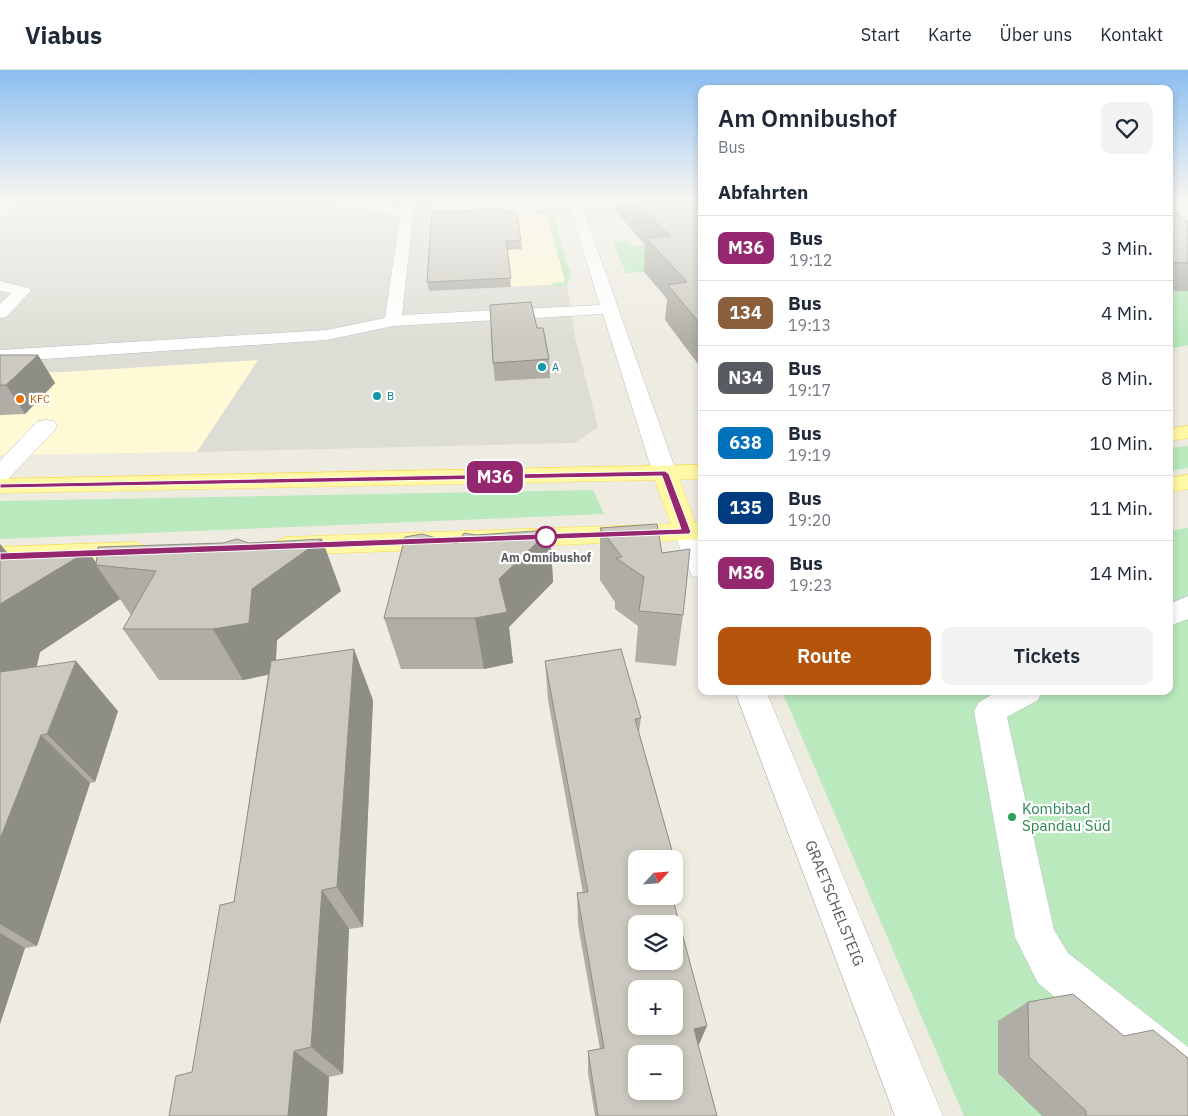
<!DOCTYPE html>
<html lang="de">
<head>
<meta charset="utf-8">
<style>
  :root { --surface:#fff; --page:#f2f2f3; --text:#1f2937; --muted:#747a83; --line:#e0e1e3; --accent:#b45309 }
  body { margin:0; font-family:"IBM Plex Sans",sans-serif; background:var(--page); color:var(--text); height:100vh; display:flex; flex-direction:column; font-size:19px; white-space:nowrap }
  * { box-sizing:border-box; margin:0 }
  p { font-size:16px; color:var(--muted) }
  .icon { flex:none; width:28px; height:28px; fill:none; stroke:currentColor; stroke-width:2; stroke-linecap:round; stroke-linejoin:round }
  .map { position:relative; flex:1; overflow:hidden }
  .side { position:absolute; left:698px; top:15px; width:475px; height:610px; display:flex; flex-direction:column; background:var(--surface); border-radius:10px; box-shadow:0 2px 8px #0003 }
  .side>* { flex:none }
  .badge { padding:0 10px; border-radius:8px; font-size:18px; line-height:32px }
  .needle { width:32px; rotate:64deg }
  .tools { position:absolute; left:628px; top:780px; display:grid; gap:10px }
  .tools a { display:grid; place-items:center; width:55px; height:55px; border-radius:10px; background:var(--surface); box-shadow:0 2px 8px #0003; font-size:25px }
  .map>.badge { position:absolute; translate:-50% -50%; box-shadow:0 0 0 2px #fff }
  h2 { padding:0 20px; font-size:19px; line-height:45px }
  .round { display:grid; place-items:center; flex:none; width:52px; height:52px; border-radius:10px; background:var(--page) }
  .headline { display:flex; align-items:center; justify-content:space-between; height:85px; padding:0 20px }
  h1 { font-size:24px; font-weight:600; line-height:38px }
  .action { display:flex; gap:10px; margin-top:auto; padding:10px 20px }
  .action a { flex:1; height:58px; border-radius:10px; background:var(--accent); color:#fff; font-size:20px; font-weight:600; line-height:58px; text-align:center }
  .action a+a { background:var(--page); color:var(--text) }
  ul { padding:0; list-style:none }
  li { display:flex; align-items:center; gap:15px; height:65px; padding:0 20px; border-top:1px solid var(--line) }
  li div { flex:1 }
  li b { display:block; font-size:19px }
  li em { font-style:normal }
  li .badge { min-width:55px; font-weight:700; text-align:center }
  header { display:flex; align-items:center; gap:30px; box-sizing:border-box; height:70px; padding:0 25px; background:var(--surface); border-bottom:1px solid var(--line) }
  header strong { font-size:24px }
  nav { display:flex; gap:28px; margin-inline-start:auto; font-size:18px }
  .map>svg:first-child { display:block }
  .commercial { fill:#fff9d5 }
  .industrial { fill:#deddd5 }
  .green { fill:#bae9be }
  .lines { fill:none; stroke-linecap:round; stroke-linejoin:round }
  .minor-casing { stroke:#b9bbc1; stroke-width:1 }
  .major-casing { stroke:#ffdb49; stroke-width:1 }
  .minor { fill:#fff; fill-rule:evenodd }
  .major { fill:#fff8a5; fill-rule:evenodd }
  .wall { fill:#afada5; fill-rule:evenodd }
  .shaded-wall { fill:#8e8d86 }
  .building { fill:#cbc9c0; stroke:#8e8d86; fill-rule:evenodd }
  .line { fill:#95276e; stroke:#fff }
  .culture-dot { fill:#0f9aa8; stroke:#fff; stroke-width:2 }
  .food-dot { fill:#e8710a; stroke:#fff; stroke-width:2 }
  .stop-dot { fill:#fff; stroke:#95276e; stroke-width:2.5 }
  .leisure-dot { fill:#2e9e5b; stroke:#fff; stroke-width:2 }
  .labels { text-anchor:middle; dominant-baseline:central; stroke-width:4.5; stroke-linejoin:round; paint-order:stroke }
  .far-culture-label { font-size:11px; fill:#0d838f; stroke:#fff; text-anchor:start }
  .far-food-label { font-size:11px; fill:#c56008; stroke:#fff; text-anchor:start }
  .stop-label { font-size:12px; font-weight:bold; fill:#595d63; stroke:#fff }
  .near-leisure-label { font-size:15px; fill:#27864d; stroke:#fff; text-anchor:start }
  .near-street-label { font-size:15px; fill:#595d63; stroke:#fff }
</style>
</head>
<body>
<header>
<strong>Viabus</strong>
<nav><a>Start</a><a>Karte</a><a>Über uns</a><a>Kontakt</a></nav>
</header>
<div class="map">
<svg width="1188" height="1046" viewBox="0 0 1188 1046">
  <rect width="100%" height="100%" fill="#eeece1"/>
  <!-- commercial -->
  <g class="commercial">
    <polygon points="434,128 549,128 570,200 570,210 567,214 429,221"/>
    <polygon points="259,290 197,382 0,385 0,303 62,302"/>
  </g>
  <!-- industrial -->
  <polygon class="industrial" points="0,128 434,128 429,221 567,214 575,267 598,357 575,373 197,382 258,290 62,302 0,303"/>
  <!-- green -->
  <g class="green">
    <polygon points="552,139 571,206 567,214 557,218 551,213 565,212 547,144 535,144 539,140"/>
    <polygon points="697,168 644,202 626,203 613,172 628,171 633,176"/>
    <polygon points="1169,199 1188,213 1188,275 1169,279"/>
    <polygon points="1188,376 1188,398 1169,401 1169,378"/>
    <polygon points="593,420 604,444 0,469 0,431"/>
    <polygon points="1188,458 1188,1046 964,1046 782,621 1169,621 1169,461"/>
  </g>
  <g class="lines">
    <defs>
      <g id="minor">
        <polygon points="9,128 22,128 5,145 0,146 0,135"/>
        <polygon points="323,128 346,128 401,139 403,128 415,128 402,245 600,235 567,128 579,128 677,404 673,409 665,411 657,409 653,404 603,244 393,256 327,270 0,292 0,280 327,260 385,248 400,147 329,132"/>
        <polygon points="1169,128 1181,128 1188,140 1188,156 1181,152"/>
        <polygon points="0,211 29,218 31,221 6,247 0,248 0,234 11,223 0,221"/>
        <polygon points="46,350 54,351 57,356 54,361 8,409 0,411 0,391 38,351"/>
        <polygon points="686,454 695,456 701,468 701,508 692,506 673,462 677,456"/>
        <polygon points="1188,526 1188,549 1169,556 1169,534"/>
        <polygon points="735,621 766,621 943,1046 895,1046"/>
        <polygon points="998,621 1042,621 1038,630 1007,647 1054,860 1068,883 1188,977 1188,1029 1172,1022 1038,913 1015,867 974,641 979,632"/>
      </g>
      <g id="major">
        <polygon points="1188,356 1188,368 1169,371 1169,359"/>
        <polygon points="701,395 701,409 679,409 695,453 701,453 701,469 686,470 286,485 277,482 273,476 277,470 286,467 671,454 655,410 0,423 0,409"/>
        <polygon points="1188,405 1188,419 1169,422 1169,408"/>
        <polygon points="135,472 144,475 148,481 144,487 135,490 0,495 0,477"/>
      </g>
    </defs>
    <!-- minor casing -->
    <use href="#minor" class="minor-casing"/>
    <!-- major casing -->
    <use href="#major" class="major-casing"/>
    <!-- minor -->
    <use href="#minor" class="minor"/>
    <!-- major -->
    <use href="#major" class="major"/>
  </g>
  <!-- wall -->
  <g class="wall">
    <polygon points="616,128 701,128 701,298 665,250 667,229 644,202 645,175 616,142"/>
    <polygon points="1169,133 1171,141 1188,151 1188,221 1169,221"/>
    <polygon points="432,142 521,170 522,179 507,180 511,217 429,221 427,212"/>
    <polygon points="537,258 549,289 550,308 495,311 493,293"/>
    <polygon points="0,285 38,285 55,313 25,344 0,345"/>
    <polygon points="600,458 662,483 683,545 676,596 635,592 638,556 615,539 615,532 600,510"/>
    <polygon points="550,460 553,512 509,557 513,593 484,599 401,599 384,548 457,474 476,465"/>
    <polygon points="0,474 10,486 96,493 341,521 277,570 276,590 373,630 363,857 349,859 343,1004 329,1007 327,1046 169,1046 192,1002 234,832 268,605 243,610 159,610 123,559 131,545 120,529 40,582 37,596 118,641 95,712 90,713 37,876 25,878 0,954"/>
    <path d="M545,591L641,648L639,662L680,809L674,837L698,975L717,1046H595L588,1003V981L600,979L578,855L577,823H583L548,630ZM674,789V826H636Z"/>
    <polygon points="1028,932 1124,966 1188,1046 1042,1046 998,1003 998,951"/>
  </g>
  <!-- shaded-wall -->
  <g class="shaded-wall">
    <polygon points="38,285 55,313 25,344 6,315"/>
    <polygon points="550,460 553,512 509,557 513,593 484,599 475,548 499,509"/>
    <polygon points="322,469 341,521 277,570 275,603 243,610 213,559 252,519"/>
    <polygon points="0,474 24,503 88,481 98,495 96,495 120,529 40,582 32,614 0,620"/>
    <polygon points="354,579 373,630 363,857 337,817"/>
    <polygon points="76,591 118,641 95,712 47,664"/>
    <polygon points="41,665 90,713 37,876 0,854 0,769"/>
    <polygon points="322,820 349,859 343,1004 311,977"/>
    <polygon points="0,863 25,878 0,954"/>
    <polygon points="707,956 697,979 694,959"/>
    <polygon points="294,981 329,1007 327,1046 288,1046"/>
  </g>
  <!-- building -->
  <g class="building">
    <polygon points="632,128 701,128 701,255 668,215 687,212 646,168 670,166"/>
    <polygon points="1169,133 1171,141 1188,151 1188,193 1169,192"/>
    <polygon points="501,139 517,144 521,170 506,171 511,208 427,212 432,142"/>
    <polygon points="531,232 537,258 543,258 549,289 493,293 490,235"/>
    <polygon points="0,285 38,285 6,315 0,315"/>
    <polygon points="657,454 662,483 690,479 683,545 639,541 644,507 616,488 622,487 600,458"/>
    <polygon points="550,460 499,509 507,542 475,548 384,548 405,467 422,464 457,474 464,463 476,465"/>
    <polygon points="237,469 249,473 322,469 252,519 249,553 213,559 123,559 156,501 96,495 98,477 223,473"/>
    <polygon points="88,481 0,534 0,489 24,483"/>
    <polygon points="354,579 337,817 322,820 311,977 294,981 288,1046 169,1046 176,1006 192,1002 220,835 234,832 271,591"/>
    <path d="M621,579L641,648L635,649L680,809L674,810V789H636V826H672L707,956L694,959L717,1046H598L588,981L604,978L577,823L588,822L545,591ZM636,854H674V891H636ZM636,919H674V956H636ZM636,984H674V1021H636Z"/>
    <polygon points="76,591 47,664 41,665 0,769 0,602"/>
    <polygon points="1073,924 1124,966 1153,960 1188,988 1188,1046 1086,1046 1086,1041 1029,987 1028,932"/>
  </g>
  <!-- sky -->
  <linearGradient id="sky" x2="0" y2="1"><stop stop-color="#8bbef1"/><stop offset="0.47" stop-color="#f7f6f2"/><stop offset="1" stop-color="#f7f6f2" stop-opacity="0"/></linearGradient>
  <rect width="1188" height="274" fill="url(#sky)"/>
  <!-- line -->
  <polygon class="line" points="665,401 669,404 691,462 689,464 0,490 0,483 681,459 662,406 0,418 0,414"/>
  <!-- markers -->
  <g class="culture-dot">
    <circle cx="542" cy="297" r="5"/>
    <circle cx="377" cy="326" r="5"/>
  </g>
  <circle class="food-dot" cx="20" cy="329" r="5"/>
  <circle class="stop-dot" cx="546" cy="467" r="10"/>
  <circle class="leisure-dot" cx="1012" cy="747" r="5"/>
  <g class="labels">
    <!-- far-culture labels -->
    <g class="far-culture-label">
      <text x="552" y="297">A</text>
      <text x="387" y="326">B</text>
    </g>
    <!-- far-food labels -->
    <g class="far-food-label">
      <text x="30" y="329">KFC</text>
    </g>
    <!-- stop labels -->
    <g class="stop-label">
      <text x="546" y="487">Am Omnibushof</text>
    </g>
    <!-- near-leisure labels -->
    <g class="near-leisure-label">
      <text x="1022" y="738">Kombibad<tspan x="1022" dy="17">Spandau Süd</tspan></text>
    </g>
    <!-- near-street labels -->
    <g class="near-street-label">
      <text transform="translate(835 833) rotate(68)">GRAETSCHELSTEIG</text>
    </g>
  </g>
</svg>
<div class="tools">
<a><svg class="needle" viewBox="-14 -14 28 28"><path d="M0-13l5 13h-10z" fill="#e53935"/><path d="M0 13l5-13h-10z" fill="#747a83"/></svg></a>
<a><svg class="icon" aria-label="layers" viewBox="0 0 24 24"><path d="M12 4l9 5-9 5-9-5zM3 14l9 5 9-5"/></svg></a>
<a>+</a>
<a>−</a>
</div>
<b class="badge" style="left:495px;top:407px;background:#95276e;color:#fff">M36</b>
<section class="side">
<div class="headline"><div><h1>Am Omnibushof</h1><p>Bus</p></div><a class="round"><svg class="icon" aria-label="heart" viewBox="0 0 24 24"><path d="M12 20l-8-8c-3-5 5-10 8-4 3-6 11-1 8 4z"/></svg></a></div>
<h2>Abfahrten</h2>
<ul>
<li><span class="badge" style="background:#95276e;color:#fff">M36</span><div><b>Bus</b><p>19:12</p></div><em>3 Min.</em></li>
<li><span class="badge" style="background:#8b5e3c;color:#fff">134</span><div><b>Bus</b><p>19:13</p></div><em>4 Min.</em></li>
<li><span class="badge" style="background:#595b62;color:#fff">N34</span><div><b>Bus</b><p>19:17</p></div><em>8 Min.</em></li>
<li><span class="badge" style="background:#0072bc;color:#fff">638</span><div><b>Bus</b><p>19:19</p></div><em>10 Min.</em></li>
<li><span class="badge" style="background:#003b80;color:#fff">135</span><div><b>Bus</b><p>19:20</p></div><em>11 Min.</em></li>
<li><span class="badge" style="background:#95276e;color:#fff">M36</span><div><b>Bus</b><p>19:23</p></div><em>14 Min.</em></li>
</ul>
<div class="action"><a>Route</a><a>Tickets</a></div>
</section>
</div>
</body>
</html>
